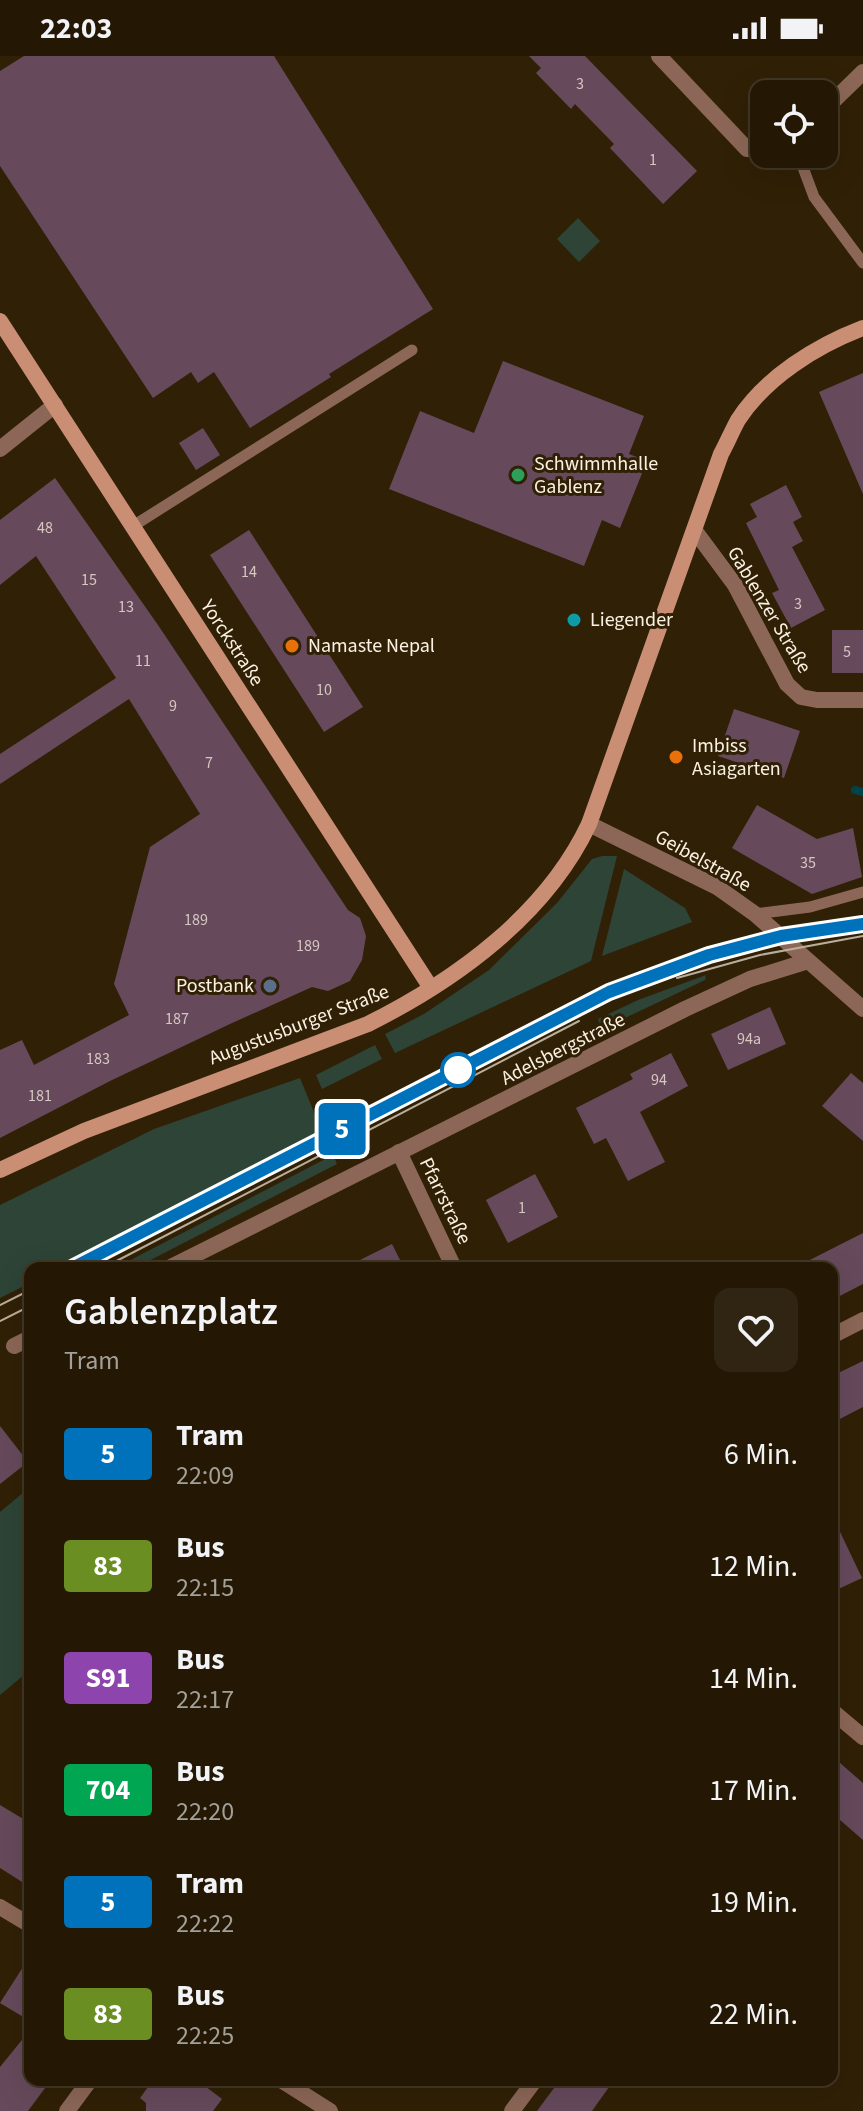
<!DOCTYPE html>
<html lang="de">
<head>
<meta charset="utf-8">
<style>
  :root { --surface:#241804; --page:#302513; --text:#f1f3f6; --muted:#a3a09a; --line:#413726 }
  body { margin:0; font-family:"Source Sans 3",sans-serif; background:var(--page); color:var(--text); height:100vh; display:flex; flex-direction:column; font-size:30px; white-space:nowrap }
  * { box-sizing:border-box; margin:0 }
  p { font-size:26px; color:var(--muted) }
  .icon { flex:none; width:44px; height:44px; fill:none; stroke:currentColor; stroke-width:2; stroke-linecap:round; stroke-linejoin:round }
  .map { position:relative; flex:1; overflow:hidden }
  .panel { position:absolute; left:24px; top:1206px; width:814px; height:824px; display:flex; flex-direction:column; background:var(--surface); border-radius:16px; box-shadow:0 8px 32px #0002,0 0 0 2px var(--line) }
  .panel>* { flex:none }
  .badge { padding:0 16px; border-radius:6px; font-size:28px; line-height:52px }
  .tools { position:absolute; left:750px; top:24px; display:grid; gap:16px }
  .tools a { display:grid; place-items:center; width:88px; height:88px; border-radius:16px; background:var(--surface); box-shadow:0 8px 32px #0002,0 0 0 2px var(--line); font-size:40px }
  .map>.badge { position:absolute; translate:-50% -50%; box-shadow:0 0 0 4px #fff }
  .round { display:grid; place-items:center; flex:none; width:84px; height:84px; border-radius:16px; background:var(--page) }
  .head { display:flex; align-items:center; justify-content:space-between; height:136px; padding:0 40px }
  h1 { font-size:38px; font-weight:600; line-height:60px }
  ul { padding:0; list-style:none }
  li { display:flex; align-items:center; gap:24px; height:112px; padding:0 40px }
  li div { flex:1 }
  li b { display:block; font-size:30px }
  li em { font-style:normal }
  li .badge { min-width:88px; font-weight:700; text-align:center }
  .status { display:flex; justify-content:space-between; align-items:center; height:56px; padding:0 40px; background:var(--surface); direction:ltr }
  .status svg { height:22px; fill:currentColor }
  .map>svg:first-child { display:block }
  .green { fill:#2d4437 }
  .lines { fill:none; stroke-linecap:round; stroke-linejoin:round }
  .stream { stroke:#004348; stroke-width:8 }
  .building { fill:#664a5c }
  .service { stroke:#8c6757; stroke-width:11 }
  .minor { stroke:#8c6757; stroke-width:16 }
  .tertiary { stroke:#8c6757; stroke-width:16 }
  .secondary { stroke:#c98e73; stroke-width:16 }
  .tram { stroke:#b9ae9b; stroke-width:2 }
  .line-casing { stroke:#fff; stroke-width:18 }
  .line { stroke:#0072bc; stroke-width:12 }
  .leisure-dot { fill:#2e9e5b; stroke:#302006; stroke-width:3 }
  .culture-dot { fill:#0f9aa8; stroke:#302006; stroke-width:3 }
  .food-dot { fill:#e8710a; stroke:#302006; stroke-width:3 }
  .service-dot { fill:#5c6f8a; stroke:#302006; stroke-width:3 }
  .stop-dot { fill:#fff; stroke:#0072bc; stroke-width:4 }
  .labels { text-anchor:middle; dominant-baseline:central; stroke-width:6; stroke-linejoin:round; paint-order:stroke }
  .number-label { font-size:16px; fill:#d6c7c0 }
  .poi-label { font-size:20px; fill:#fbf1e2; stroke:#302006; text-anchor:start }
  .street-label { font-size:20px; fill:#fbf1e2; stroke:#302006 }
</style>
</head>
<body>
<div class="status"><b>22:03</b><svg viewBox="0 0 49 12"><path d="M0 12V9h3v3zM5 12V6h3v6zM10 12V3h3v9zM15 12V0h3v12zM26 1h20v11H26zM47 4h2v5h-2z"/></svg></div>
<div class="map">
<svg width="863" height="2055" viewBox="0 0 863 2055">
  <rect width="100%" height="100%" fill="#302006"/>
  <!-- green -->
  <g class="green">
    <polygon points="578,162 600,185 579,206 557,183"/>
    <polygon points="602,800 617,800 591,905 395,997 385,978 424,958 489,914 557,847 592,803"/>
    <polygon points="624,813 685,852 692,866 602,900"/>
    <polygon points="706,919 705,924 602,973 598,963 638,944"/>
    <polygon points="375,989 382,1003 322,1033 316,1019"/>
    <polygon points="300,1022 322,1076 58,1212 30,1212 30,1227 0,1242 0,1149 154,1073"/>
    <polygon points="333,1099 337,1108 135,1212 115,1212"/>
    <polygon points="30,1431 30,1614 0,1639 0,1456"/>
  </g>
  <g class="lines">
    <!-- stream -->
    <polyline class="stream" points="855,734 863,736"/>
  </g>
  <!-- building -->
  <g class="building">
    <polygon points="24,0 274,0 433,253 329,318 331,321 250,372 214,316 198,327 191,316 153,342 0,110 0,15"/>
    <polygon points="529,0 585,0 697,115 663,148 610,92 614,88 575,48 571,53 536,17 541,12"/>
    <polygon points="503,305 644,360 629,398 647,405 620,472 602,464 584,510 389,433 420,355 474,377"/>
    <polygon points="863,317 863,438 819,336"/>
    <polygon points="203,372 220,399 196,414 179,387"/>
    <polygon points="55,422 158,569 348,854 360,862 366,880 362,904 350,925 328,935 312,931 230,968 110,1025 0,1082 0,994 22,984 34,1009 129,959 114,928 150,791 200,758 129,643 0,728 0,698 116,622 36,500 0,529 0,464"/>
    <polygon points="786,429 802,461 793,466 803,485 792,491 825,554 791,572 772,537 779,534 746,467 757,461 750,448"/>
    <polygon points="249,474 363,651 324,676 210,499"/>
    <rect x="832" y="574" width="31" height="43"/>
    <polygon points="734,653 800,675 784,722 718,700"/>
    <polygon points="757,749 817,783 853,772 862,821 812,838 732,792"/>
    <polygon points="770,951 786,988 728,1014 711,978"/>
    <polygon points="671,997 688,1030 640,1056 665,1106 628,1125 606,1082 594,1088 576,1052 633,1023 630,1018"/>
    <polygon points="851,1017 863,1027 863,1085 822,1050"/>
    <polygon points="535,1118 558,1161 508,1187 486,1144"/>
    <polygon points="863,1177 863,1228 832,1244 832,1212 794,1212"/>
    <polygon points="392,1188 404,1212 344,1212"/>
    <polygon points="863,1305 863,1351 832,1367 832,1320"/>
    <polygon points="0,1370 28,1406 0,1428"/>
    <polygon points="832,1459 862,1522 832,1536"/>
    <polygon points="832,1700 863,1727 863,1784 832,1757"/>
    <polygon points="0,1749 30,1767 30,1831 0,1812"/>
    <polygon points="30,1900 30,1965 0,1947"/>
    <polygon points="30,1974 30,2024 51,2024 28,2055 0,2055 0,2011"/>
    <polygon points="153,2024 197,2024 222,2043 213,2055 146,2055 146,2047 140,2042"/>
    <polygon points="560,2024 614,2024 592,2055 537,2055"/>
  </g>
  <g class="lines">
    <!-- service -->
    <g class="service">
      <polyline points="798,98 814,141 863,207"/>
      <polyline points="133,470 412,294"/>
      <polyline points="755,858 810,851 863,836"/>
    </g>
    <!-- minor -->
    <g class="minor">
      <polyline points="659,0 747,93 764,90"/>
      <polyline points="824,54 863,16"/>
      <polyline points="0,393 55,349"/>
      <polyline points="695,475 735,529 787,628 801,641 817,644 863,644"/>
      <polyline points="399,1096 454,1212"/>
      <polyline points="169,1212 685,953 750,923 808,905"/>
      <polyline points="832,1280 863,1264"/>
      <polyline points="14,1290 30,1282"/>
      <polyline points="832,1655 863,1681"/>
      <polyline points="0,1851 30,1869"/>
      <polyline points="281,2024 330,2055"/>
      <polyline points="67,2055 90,2024"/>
      <polyline points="512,2055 535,2024"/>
    </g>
    <!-- tertiary -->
    <polyline class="tertiary" points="589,768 717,831 755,858 863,953"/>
    <!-- secondary -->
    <g class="secondary">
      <polyline points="0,265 431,932"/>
      <path d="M0,1114L84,1075L368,968C456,924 546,859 589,768L721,398C727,387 732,375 738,364C766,321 816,290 863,272"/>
    </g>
    <!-- tram -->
    <g class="tram">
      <polyline points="677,922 760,899 863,880"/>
      <polyline points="72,1212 609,936 709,899 781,880 863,868"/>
      <polyline points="103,1212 579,965"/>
      <polyline points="0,1249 30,1234"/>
      <polyline points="0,1265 30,1250"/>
    </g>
  </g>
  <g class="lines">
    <defs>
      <polyline id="line" points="72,1212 609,936 709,899 781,880 863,868"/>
    </defs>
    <!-- line casing -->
    <use href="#line" class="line-casing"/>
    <!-- line -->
    <use href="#line" class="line"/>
  </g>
  <!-- markers -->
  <circle class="leisure-dot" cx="518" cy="419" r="8"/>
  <circle class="culture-dot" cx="574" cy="564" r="8"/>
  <g class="food-dot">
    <circle cx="292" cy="590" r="8"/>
    <circle cx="676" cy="701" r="8"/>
  </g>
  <circle class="service-dot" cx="270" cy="930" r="8"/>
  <circle class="stop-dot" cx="458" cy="1014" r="16"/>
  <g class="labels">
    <!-- number labels -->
    <g class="number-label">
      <text x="580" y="28">3</text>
      <text x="653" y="104">1</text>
      <text x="45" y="472">48</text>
      <text x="249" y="516">14</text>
      <text x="89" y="524">15</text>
      <text x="798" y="548">3</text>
      <text x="126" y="551">13</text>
      <text x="847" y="596">5</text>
      <text x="143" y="605">11</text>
      <text x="324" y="634">10</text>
      <text x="173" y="650">9</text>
      <text x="209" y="707">7</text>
      <text x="808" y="807">35</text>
      <text x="196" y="864">189</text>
      <text x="308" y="890">189</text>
      <text x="177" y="963">187</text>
      <text x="749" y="983">94a</text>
      <text x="98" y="1003">183</text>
      <text x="659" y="1024">94</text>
      <text x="40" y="1040">181</text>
      <text x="522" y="1152">1</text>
    </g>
    <!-- poi labels -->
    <g class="poi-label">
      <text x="534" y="408">Schwimmhalle<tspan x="534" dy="23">Gablenz</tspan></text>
      <text x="590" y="564">Liegender</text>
      <text x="308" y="590">Namaste Nepal</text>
      <text x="692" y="690">Imbiss<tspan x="692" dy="23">Asiagarten</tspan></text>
      <text x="254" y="930" text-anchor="end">Postbank</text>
    </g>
    <!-- street labels -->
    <g class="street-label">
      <text transform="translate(769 554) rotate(59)">Gablenzer Straße</text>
      <text transform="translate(232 587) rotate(57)">Yorckstraße</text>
      <text transform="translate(703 805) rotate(29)">Geibelstraße</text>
      <text transform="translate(299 969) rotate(-21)">Augustusburger Straße</text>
      <text transform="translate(563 993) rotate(-27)">Adelsbergstraße</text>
      <text transform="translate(445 1145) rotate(64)">Pfarrstraße</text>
    </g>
  </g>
</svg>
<div class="tools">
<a><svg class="icon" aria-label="locate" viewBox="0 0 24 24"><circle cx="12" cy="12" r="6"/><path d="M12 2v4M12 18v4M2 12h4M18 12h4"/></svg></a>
</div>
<b class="badge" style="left:342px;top:1073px;background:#0072bc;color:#fff">5</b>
<section class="panel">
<div class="head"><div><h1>Gablenzplatz</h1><p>Tram</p></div><a class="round"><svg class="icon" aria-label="heart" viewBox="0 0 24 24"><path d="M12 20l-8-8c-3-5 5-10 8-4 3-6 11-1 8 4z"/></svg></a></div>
<ul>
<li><span class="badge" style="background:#0072bc;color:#fff">5</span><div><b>Tram</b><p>22:09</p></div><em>6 Min.</em></li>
<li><span class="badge" style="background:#6b8e23;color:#fff">83</span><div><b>Bus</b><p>22:15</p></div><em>12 Min.</em></li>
<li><span class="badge" style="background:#8e44ad;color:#fff">S91</span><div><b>Bus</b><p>22:17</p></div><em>14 Min.</em></li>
<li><span class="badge" style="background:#00a651;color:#fff">704</span><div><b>Bus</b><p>22:20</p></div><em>17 Min.</em></li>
<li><span class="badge" style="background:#0072bc;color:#fff">5</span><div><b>Tram</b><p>22:22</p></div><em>19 Min.</em></li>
<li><span class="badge" style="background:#6b8e23;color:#fff">83</span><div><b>Bus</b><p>22:25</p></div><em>22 Min.</em></li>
</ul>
</section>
</div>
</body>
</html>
